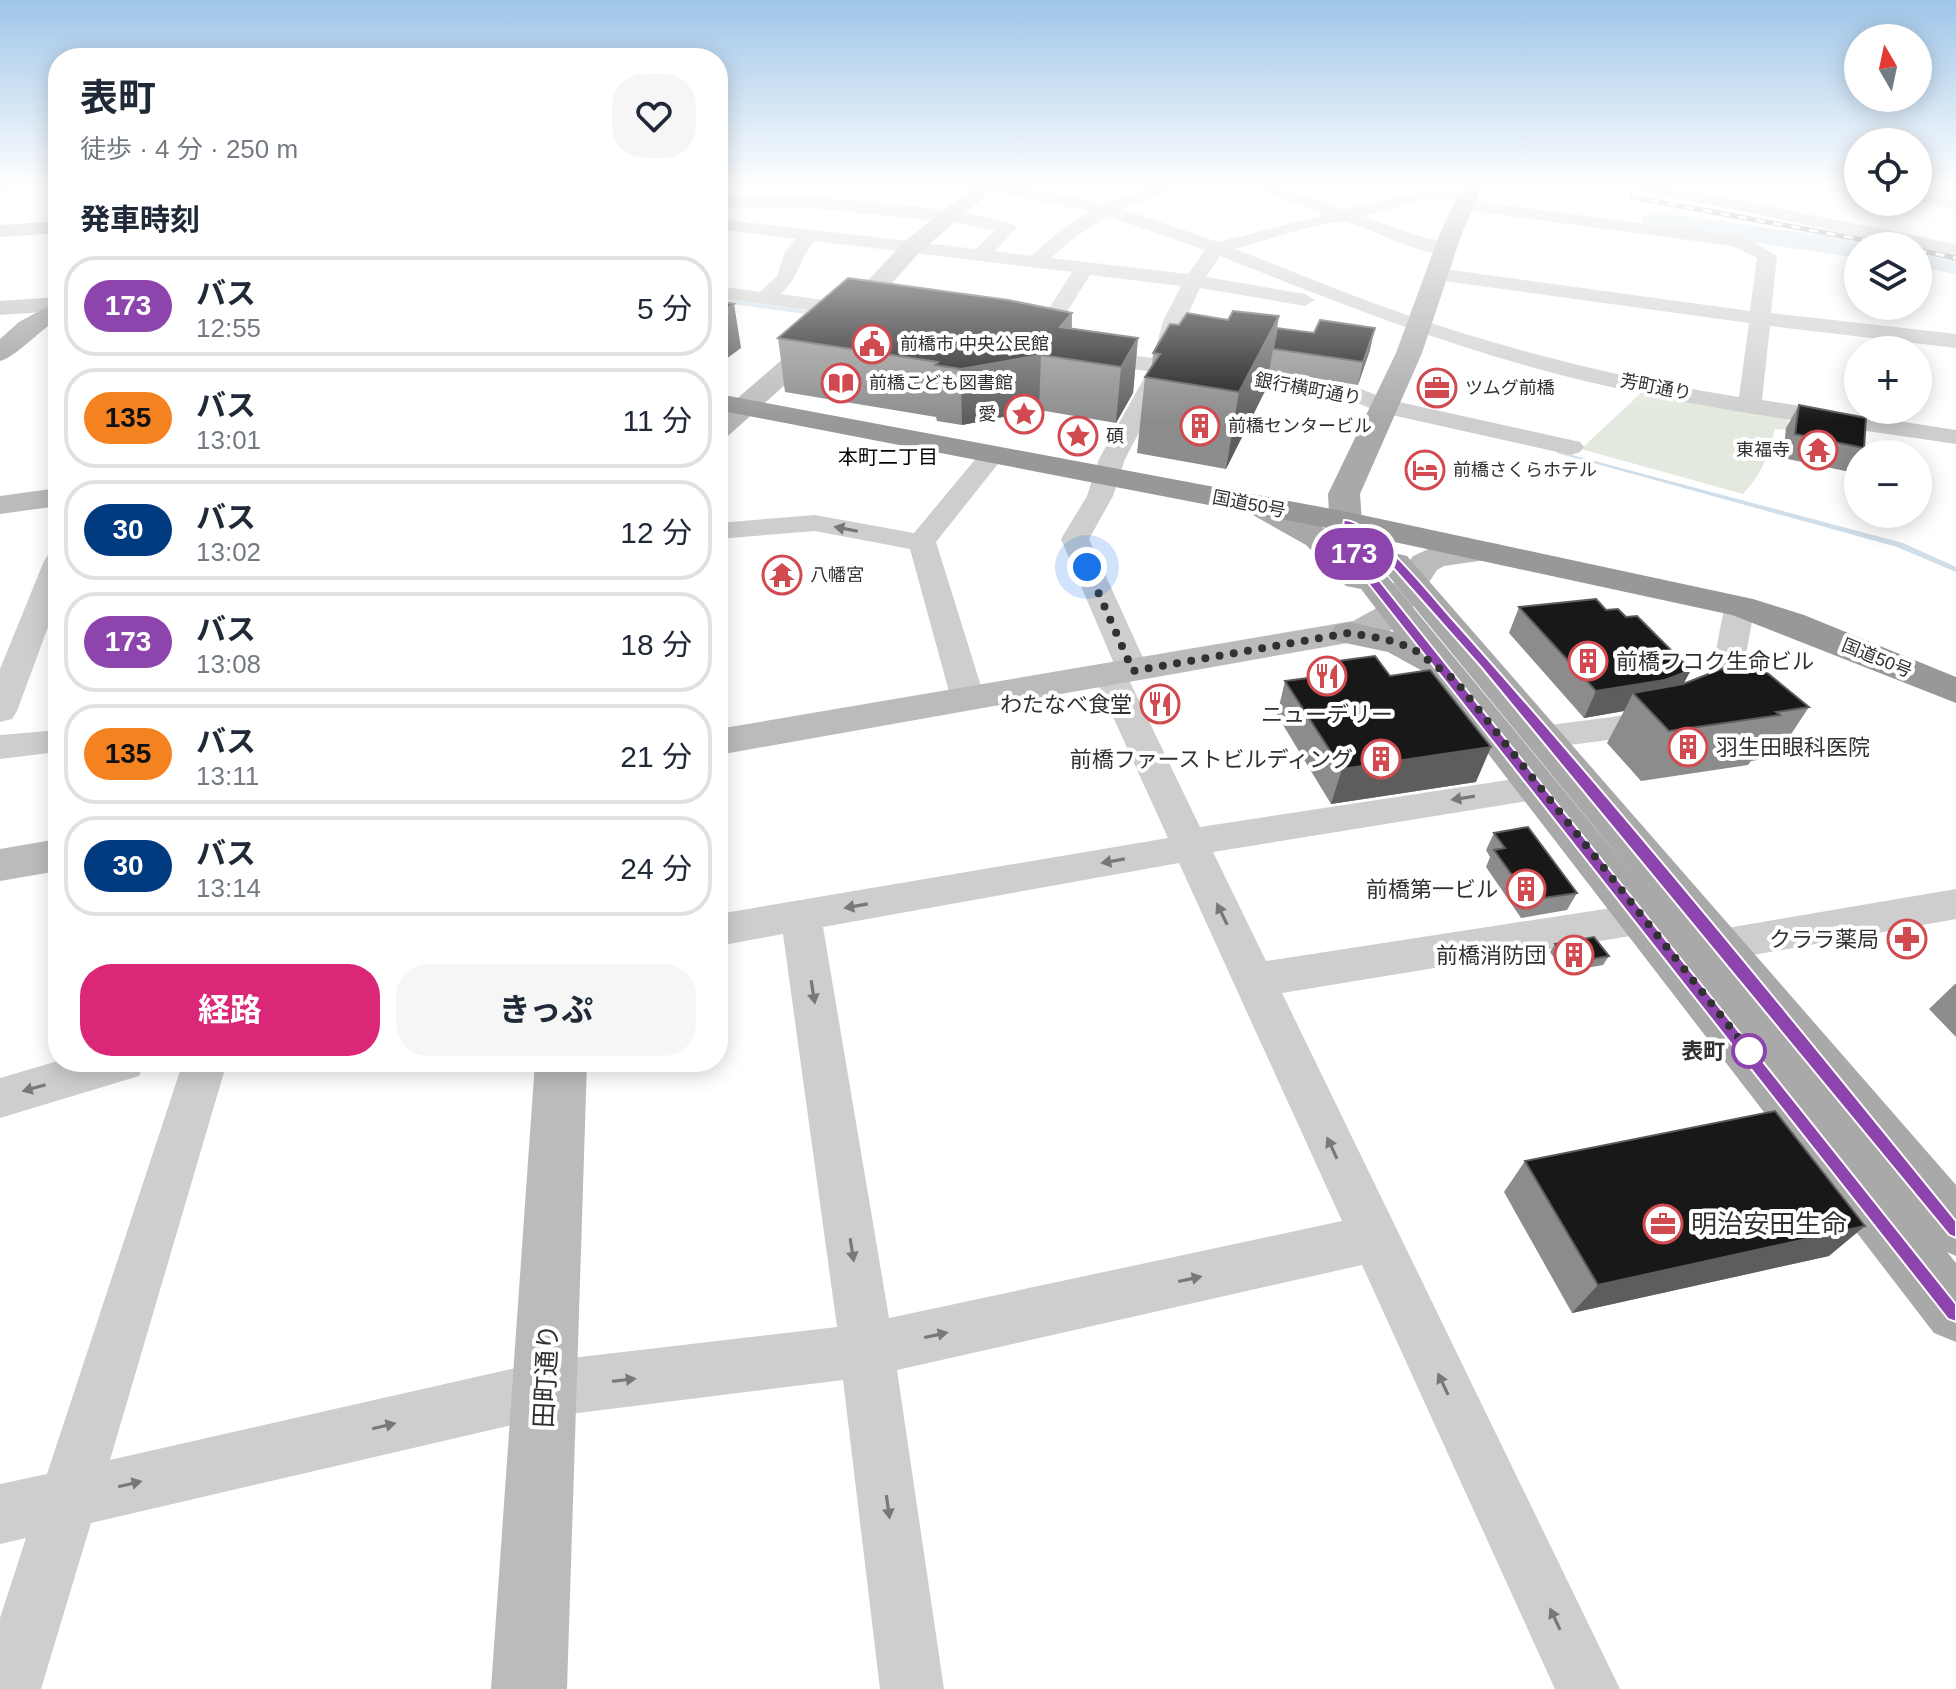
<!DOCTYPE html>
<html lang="ja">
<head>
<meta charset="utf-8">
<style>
  :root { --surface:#fff; --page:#f6f6f7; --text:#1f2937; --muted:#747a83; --line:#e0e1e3; --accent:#db2777 }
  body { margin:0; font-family:Helvetica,"Noto Sans JP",sans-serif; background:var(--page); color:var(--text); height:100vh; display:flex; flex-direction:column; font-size:30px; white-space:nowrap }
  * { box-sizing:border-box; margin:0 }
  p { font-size:26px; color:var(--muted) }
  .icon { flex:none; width:44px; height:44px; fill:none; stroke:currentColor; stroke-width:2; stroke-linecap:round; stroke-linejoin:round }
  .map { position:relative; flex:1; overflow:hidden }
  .sheet { position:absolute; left:48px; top:48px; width:680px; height:1024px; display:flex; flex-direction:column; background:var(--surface); border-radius:32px; box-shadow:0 4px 20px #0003 }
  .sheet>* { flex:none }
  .badge { padding:0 16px; border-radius:26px; font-size:28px; line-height:52px }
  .needle { width:52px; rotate:351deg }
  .buttons { position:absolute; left:1844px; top:24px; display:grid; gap:16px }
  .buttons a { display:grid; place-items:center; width:88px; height:88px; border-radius:50%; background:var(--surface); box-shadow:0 4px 20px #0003; font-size:40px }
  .you { position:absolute; width:40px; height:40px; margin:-20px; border:6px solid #fff; border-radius:50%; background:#1a73e8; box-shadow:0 0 0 12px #1a73e833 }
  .map>.badge { position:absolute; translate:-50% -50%; box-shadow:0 0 0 4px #fff }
  h2 { padding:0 32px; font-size:30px; line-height:72px }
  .round { display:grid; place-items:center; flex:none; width:84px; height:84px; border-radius:32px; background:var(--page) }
  .head { display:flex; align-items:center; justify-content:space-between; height:136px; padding:0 32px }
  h1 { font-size:38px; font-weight:700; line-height:60px }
  .action { display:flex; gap:16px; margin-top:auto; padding:16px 32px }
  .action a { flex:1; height:92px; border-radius:32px; background:var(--accent); color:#fff; font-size:32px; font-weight:700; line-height:92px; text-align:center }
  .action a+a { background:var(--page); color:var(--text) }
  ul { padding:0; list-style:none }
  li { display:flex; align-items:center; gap:24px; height:100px; margin:0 16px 12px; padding:0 16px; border:4px solid var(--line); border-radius:32px }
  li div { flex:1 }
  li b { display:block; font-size:30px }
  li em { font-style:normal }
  li .badge { min-width:88px; font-weight:700; text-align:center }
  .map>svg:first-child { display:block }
  .green { fill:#e3e9de }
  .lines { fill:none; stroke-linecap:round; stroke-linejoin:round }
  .stream { fill:#cfdee9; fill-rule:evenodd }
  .river { fill:#cfdee9; fill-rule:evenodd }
  .street { fill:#cecece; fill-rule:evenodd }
  .secondary { fill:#bbb; fill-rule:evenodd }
  .primary { fill:#a9a9a9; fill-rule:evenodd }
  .highway { fill:#989898; fill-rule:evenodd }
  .rail-casing { stroke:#868686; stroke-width:5 }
  .rail { stroke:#fff; stroke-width:3; stroke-dasharray:9; stroke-linecap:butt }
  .wall { fill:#8c8c8c }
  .shaded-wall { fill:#5d5d5d }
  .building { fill:#181818; stroke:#5d5d5d; stroke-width:2 }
  .oneway { fill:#787878 }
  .line { fill:#8e44ad; stroke:#fff; stroke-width:2 }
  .walk { stroke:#313131; stroke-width:8; stroke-dasharray:0 14.4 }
  .stop-dot { fill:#fff; stroke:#8e44ad; stroke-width:4 }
  .labels { text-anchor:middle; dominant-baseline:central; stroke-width:8; stroke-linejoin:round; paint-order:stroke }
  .far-poi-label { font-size:18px; fill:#313131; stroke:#fff; text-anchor:start }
  .far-street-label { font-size:18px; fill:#313131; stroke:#fff }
  .far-neighbourhood-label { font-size:20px; fill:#000; stroke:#fff }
  .poi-label { font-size:22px; fill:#313131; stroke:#fff; text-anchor:end }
  .stop-label { font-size:22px; font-weight:bold; fill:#313131; stroke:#fff; text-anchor:end }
  .near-poi-label { font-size:26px; fill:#313131; stroke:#fff; text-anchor:start }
  .near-street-label { font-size:26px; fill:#313131; stroke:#fff }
</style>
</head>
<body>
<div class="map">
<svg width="1956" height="1689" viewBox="0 0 1956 1689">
  <rect width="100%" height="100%" fill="#fff"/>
  <!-- green -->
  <path class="green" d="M1643,391L1789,415L1787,430L1775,429C1769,455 1762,474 1743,494L1581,449Z"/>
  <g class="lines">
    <!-- stream -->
    <g class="stream">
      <polygon points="718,298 819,312 822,314 819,316 718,302"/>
      <polygon points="1253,384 1332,395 1335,397 1332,399 1251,387 1251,385"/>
      <polygon points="1557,451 1903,543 1956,567 1956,572 1897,547 1557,453"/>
    </g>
    <!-- river -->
    <g class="river">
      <polygon points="1655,212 1858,240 1870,246 1858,246 1858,258 1645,226 1641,220 1645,214"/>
      <polygon points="1918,249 1956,256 1956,274 1918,267"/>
    </g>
    <!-- street -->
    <g class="street">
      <polygon points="0,184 18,184 0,194"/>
      <path d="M973,184L1030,186L1104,204L1155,184H1170L1169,191L1122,209L1218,242L1324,215L1247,184H1271L1344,210L1432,188L1468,192L1477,197L1473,201L1745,237L1777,256L1771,313L1956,334V348L1770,326L1762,400L1956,430V444C1823,424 1688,408 1557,374C1441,344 1331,300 1220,256L1206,277L1305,294L1315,300L1305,306L1200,288L1185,321L1175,361L1288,375L1358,388L1390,400L1580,442L1584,447L1580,452L1571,455L1383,413L1352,401L1288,389L1170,374L1125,459L1113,496L1089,539L1149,671L1144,678L1129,680L1200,827L1540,775L1553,778L1558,787L1553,796L1540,799L1213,852L1266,961L1644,903L1721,929L1956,889V919L1720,961L1643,934L1282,993L1620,1689H1555L1362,1265L897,1370L944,1689H880L843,1380L546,1417L91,1523L41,1689H0V1618L26,1538L0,1544V1484L47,1474L183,1062H227L110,1460L546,1361L837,1327L783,934L718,946V914L1168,838L1094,675L1098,668L1115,666L1061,539L1087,496L1099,459L1148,371L1086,364L1075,357L1086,350L1153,358L1163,321L1181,286L1090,275L1065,315L1027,345L1019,347L1008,340L1011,335L1050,307L1072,272L815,241C798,259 800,276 781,294L866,306L877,312L873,316L866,318L718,298V286L760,292L777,276L785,251L796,239L718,229V219L976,249L995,230L950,222L802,207H726L723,203L726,199L732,198C754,197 777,196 800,197C830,197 1003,212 1017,227L995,251L1031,256L1061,230L1090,211L981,189ZM1432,198L1458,201L1455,205L1464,210L1733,246L1757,258L1750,311L1437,268L1427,274L1437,280L1749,323L1739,397C1626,379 1515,352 1407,315C1349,295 1292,271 1235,249C1256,243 1330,219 1345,222C1376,229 1422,260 1454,252L1456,248L1454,244L1419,236L1362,216ZM1108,216L1205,250L1188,274L1051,258L1074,238ZM1179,863L1342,1221L889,1318L823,927Z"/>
      <polygon points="1624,184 1658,184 1956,244 1956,256 1632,189"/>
      <polygon points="1849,184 1858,184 1858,189 1851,188"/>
      <polygon points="1918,192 1956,200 1956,210 1917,202"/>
      <polygon points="992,447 1001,450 1005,455 936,542 985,699 980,706 968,710 956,706 951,699 910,549 815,531 718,539 718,523 815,515 914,533 983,450"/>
      <polygon points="58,552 58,600 17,711 12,719 0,722 0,669 44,561 48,555"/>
      <path d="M1741,597L1752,600L1756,606C1749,627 1749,652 1740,673C1714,735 1602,740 1545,748L1533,745L1528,737L1533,729C1583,715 1677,723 1708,673C1719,654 1718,626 1726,606L1730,600Z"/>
      <polygon points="58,730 58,752 0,759 0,735"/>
      <polygon points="58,1061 58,1062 145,1062 139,1076 0,1118 0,1078"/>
    </g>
    <!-- secondary -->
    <g class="secondary">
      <polygon points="977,184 999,184 920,252 863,315 728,436 718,439 718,415 845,305 904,242"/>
      <polygon points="58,221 58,233 0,237 0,225"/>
      <polygon points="58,297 58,311 0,315 0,301"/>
      <polygon points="58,488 58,506 0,514 0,496"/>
      <polygon points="1471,541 1499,544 1504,551 1499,558 1444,566 1437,570 1401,625 1376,638 718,755 718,729 1353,621 1375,609 1413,556 1435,546"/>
      <polygon points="58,839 58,871 0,881 0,849"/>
      <polygon points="535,1062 587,1062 567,1689 491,1689"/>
    </g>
    <!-- primary -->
    <path class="primary" d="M1464,184H1484L1462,233L1422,353L1360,494L1363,536L1373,559L1638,880L1378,563L1383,556L1395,553L1407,556L1956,1185V1256L1947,1252L1956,1263V1342L1934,1333L1426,673L1388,652L1336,641L1331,633L1336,625L1349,622L1394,632L1361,589L1346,586L1306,545L1251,514L1246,507L1251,500C1277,494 1309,519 1330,532L1328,494L1396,353L1440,233Z"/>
    <!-- highway -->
    <g class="highway">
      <path d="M58,301V319C41,329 16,357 0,361V339L19,322Z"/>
      <polygon points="718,394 1348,512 1753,599 1804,615 1956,677 1956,703 1732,615 1348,532 718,410"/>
    </g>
    <defs>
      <g id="rail">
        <polyline points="1632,197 1897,246"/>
        <polyline points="1918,250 1956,258"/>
      </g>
    </defs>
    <!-- rail casing -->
    <use href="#rail" class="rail-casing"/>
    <!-- rail -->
    <use href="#rail" class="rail"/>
  </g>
  <!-- wall -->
  <g class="wall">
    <polygon points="718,184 746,184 721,185 722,192 725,198 727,217 718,216"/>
    <polygon points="1072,313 1072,328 1138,338 1133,393 1116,423 1039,410 962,425 937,421 936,417 785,392 778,338"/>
    <polygon points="1279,316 1277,328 1370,350 1358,385 1269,371 1266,389 1226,469 1137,453 1145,377 1152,367 1153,353 1179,325 1228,320"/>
    <polygon points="1799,405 1864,448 1861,454 1858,454 1858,459 1850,472 1783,458 1786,428"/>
    <polygon points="1519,607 1684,683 1733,671 1809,707 1776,757 1751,761 1748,765 1641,781 1607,743 1624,711 1584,718 1509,633"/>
    <polygon points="1330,662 1390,676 1476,782 1331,804 1277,715 1285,681 1326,675"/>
    <polygon points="1494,833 1577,893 1567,910 1521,918 1486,867 1490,857 1486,850"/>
    <polygon points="1555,944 1609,956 1603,965 1564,972 1550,952"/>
    <polygon points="1955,984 1956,984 1956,1037 1929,1009"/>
    <polygon points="1525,1161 1829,1256 1572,1313 1504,1192"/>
  </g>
  <!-- shaded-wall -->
  <g class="shaded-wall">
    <polygon points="734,304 741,348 718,365 718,315"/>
    <polygon points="1072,313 1070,359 1060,327"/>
    <polygon points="1279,316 1266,389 1226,469 1239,392"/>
    <polygon points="1375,328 1370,350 1358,385 1363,362"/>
    <polygon points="1138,338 1133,393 1116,423 1121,367"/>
    <polygon points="1041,355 1039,410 962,425 961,369"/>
    <polygon points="1691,670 1677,696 1633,693 1624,711 1584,718 1596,691"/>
    <polygon points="1491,747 1476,782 1331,804 1342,769"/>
    <polygon points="1865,1226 1829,1256 1572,1313 1598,1285"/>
  </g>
  <!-- building -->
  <g class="building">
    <polygon points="718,186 725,198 718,197"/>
    <polygon points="848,278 1008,300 1072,313 1060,327 1138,338 1121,367 1041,355 961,369 935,365 938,362 778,338"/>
    <polygon points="718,301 734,304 718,315"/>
    <polygon points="1233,311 1279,316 1239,392 1145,377 1160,354 1153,353 1170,324 1179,325 1187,313 1228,320"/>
    <polygon points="1320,320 1375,328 1363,362 1273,349 1277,328 1314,333"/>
    <polygon points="1799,405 1866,418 1864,448 1795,434"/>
    <polygon points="1596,599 1606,610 1618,609 1626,617 1637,616 1691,670 1665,680 1596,691 1519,607"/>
    <polygon points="1375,656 1390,676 1430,670 1491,747 1342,769 1285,681 1338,674 1330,662"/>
    <polygon points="1729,666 1733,671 1760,667 1809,707 1776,712 1780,715 1669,731 1633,693 1683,684"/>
    <polygon points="1528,827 1577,893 1530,900 1494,850 1505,848 1494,833"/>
    <polygon points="1594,937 1609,956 1569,963 1555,944"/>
    <polygon points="1775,1111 1865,1226 1598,1285 1525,1161"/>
  </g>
  <!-- one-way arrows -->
  <defs><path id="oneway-solid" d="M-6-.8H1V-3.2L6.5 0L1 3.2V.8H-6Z" transform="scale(2)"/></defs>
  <g class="oneway">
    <use href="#oneway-solid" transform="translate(846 529) rotate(-169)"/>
    <use href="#oneway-solid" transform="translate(1463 798) rotate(171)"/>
    <use href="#oneway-solid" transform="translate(1113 861) rotate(170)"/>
    <use href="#oneway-solid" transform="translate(856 906) rotate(170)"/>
    <use href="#oneway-solid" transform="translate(1222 914) rotate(-116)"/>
    <use href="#oneway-solid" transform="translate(813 992) rotate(81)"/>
    <use href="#oneway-solid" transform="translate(34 1088) rotate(164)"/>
    <use href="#oneway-solid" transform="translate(1332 1148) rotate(-115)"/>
    <use href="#oneway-solid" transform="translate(852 1250) rotate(81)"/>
    <use href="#oneway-solid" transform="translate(1190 1279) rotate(-12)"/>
    <use href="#oneway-solid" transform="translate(936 1335) rotate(-12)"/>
    <use href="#oneway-solid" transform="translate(624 1380) rotate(-7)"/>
    <use href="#oneway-solid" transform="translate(1443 1384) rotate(-115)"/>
    <use href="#oneway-solid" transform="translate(384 1426) rotate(-13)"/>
    <use href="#oneway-solid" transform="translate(130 1484) rotate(-13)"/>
    <use href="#oneway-solid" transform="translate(888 1507) rotate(82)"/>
    <use href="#oneway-solid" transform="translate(1555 1619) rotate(-115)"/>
  </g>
  <!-- sky -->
  <linearGradient id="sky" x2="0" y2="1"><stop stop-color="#9ec5e8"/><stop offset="0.44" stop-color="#fff"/><stop offset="1" stop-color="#fff" stop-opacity="0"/></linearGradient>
  <rect width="1956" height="421" fill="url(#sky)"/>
  <!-- line -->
  <path class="line" d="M1344,520C1369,517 1434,599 1453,620C1628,816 1794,1021 1956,1221V1238L1949,1235L1481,667L1373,545L1353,531L1363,560L1956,1304V1322L1948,1319L1353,564L1341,536Z"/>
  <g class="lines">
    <!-- walk -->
    <polyline class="walk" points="1087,567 1133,671 1349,633 1385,639 1412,648 1455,680 1749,1051"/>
  </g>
  <!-- icons -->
  <defs>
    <symbol id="civic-ring" viewBox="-11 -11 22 22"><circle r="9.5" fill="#fff" stroke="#d04a50" stroke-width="1.5"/><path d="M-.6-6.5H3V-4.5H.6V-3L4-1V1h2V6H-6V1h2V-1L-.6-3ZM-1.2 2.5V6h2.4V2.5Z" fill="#d04a50"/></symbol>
    <symbol id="library-ring" viewBox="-11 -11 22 22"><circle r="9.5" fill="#fff" stroke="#d04a50" stroke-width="1.5"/><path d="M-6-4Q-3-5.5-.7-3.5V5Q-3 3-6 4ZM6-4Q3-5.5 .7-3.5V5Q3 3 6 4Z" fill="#d04a50"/></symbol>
    <symbol id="office-ring" viewBox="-11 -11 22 22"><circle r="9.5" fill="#fff" stroke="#d04a50" stroke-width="1.5"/><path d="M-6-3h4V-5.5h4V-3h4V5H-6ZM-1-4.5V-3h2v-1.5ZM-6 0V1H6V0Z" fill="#d04a50"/></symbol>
    <symbol id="sight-ring" viewBox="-11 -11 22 22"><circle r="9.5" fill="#fff" stroke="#d04a50" stroke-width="1.5"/><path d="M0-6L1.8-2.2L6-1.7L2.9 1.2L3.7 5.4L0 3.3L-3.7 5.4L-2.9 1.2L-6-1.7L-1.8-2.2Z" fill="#d04a50"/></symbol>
    <symbol id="building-ring" viewBox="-11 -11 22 22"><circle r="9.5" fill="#fff" stroke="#d04a50" stroke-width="1.5"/><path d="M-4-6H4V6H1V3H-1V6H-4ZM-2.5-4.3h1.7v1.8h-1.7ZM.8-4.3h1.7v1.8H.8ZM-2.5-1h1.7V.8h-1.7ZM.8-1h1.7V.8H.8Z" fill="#d04a50"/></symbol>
    <symbol id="temple-ring" viewBox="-11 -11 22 22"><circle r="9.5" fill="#fff" stroke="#d04a50" stroke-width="1.5"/><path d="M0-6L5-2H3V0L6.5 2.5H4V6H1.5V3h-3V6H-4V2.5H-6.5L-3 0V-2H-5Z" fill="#d04a50"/></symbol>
    <symbol id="hotel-ring" viewBox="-11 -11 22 22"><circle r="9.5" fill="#fff" stroke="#d04a50" stroke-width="1.5"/><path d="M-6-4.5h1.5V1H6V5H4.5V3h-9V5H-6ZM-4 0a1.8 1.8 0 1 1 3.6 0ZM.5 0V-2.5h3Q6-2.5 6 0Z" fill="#d04a50"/></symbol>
    <symbol id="restaurant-ring" viewBox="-11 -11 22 22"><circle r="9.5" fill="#fff" stroke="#d04a50" stroke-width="1.5"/><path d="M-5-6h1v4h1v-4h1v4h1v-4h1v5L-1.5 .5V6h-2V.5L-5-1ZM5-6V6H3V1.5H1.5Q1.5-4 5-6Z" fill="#d04a50"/></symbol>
    <symbol id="pharmacy-ring" viewBox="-11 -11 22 22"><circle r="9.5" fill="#fff" stroke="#d04a50" stroke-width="1.5"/><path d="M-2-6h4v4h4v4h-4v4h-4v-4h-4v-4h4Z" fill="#d04a50"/></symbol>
  </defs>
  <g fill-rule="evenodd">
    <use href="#civic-ring" x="850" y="322" width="44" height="44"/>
    <use href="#library-ring" x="819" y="361" width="44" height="44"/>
    <use href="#office-ring" x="1415" y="366" width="44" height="44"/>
    <use href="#sight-ring" x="1002" y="392" width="44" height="44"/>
    <use href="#building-ring" x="1178" y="404" width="44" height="44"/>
    <use href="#sight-ring" x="1056" y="414" width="44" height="44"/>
    <use href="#temple-ring" x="1796" y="428" width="44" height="44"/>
    <use href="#hotel-ring" x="1403" y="448" width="44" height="44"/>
    <use href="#temple-ring" x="760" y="553" width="44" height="44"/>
    <use href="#building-ring" x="1566" y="639" width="44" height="44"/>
    <use href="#restaurant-ring" x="1305" y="654" width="44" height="44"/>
    <use href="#restaurant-ring" x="1138" y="682" width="44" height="44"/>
    <use href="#building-ring" x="1666" y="725" width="44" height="44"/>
    <use href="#building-ring" x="1359" y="737" width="44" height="44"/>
    <use href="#building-ring" x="1504" y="867" width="44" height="44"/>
    <use href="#pharmacy-ring" x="1885" y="917" width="44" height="44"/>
    <use href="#building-ring" x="1552" y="933" width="44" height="44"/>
    <use href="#office-ring" x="1641" y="1202" width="44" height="44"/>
  </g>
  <!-- markers -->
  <circle class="stop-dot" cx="1749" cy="1051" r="16"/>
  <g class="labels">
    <!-- far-poi labels -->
    <g class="far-poi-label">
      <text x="900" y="344">前橋市 中央公民館</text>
      <text x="869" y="383">前橋こども図書館</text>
      <text x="1465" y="388">ツムグ前橋</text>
      <text x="996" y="414" text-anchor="end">愛</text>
      <text x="1228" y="426">前橋センタービル</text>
      <text x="1106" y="436">碩</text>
      <text x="1790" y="450" text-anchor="end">東福寺</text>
      <text x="1453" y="470">前橋さくらホテル</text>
      <text x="810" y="575">八幡宮</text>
    </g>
    <!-- far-street labels -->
    <g class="far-street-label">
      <text transform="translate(1656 387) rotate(11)">芳町通り</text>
      <text transform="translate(1308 389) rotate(10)">銀行横町通り</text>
      <text transform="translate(1249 504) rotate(11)">国道50号</text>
      <text transform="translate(1877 658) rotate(22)">国道50号</text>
    </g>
    <!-- far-neighbourhood labels -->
    <g class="far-neighbourhood-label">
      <text x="888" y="457">本町二丁目</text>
    </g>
    <!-- poi labels -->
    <g class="poi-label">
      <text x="1616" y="661" text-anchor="start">前橋フコク生命ビル</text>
      <text x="1132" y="704">わたなべ食堂</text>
      <text x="1327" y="714" text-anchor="middle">ニューデリー</text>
      <text x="1716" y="747" text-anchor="start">羽生田眼科医院</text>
      <text x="1353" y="759">前橋ファーストビルディング</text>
      <text x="1498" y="889">前橋第一ビル</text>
      <text x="1879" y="939">クララ薬局</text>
      <text x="1546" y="955">前橋消防団</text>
    </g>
    <!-- stop labels -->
    <g class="stop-label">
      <text x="1725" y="1051">表町</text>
    </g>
    <!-- near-poi labels -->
    <g class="near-poi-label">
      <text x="1691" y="1224">明治安田生命</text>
    </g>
    <!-- near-street labels -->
    <g class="near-street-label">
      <text transform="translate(546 1376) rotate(-87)">田町通り</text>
    </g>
  </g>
</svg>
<div class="buttons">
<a><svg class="needle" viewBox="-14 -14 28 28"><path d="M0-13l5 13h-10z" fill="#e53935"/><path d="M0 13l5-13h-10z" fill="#747a83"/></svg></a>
<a><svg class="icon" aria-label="locate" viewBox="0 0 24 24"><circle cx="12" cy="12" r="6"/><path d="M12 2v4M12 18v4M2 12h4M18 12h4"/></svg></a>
<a><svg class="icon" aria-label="layers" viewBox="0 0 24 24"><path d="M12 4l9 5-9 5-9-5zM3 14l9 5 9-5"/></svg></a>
<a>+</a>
<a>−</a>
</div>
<div class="you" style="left:1087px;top:567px"></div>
<b class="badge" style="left:1354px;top:554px;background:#8e44ad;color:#fff">173</b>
<section class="sheet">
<div class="head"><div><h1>表町</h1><p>徒歩 · 4 分 · 250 m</p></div><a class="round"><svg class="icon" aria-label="heart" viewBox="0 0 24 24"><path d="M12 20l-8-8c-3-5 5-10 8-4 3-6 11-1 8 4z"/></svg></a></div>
<h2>発車時刻</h2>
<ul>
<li><span class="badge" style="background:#8e44ad;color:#fff">173</span><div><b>バス</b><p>12:55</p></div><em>5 分</em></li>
<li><span class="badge" style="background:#f58220;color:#111">135</span><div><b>バス</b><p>13:01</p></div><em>11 分</em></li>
<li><span class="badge" style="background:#003b80;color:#fff">30</span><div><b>バス</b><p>13:02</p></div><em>12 分</em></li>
<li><span class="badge" style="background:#8e44ad;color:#fff">173</span><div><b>バス</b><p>13:08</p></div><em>18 分</em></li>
<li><span class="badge" style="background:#f58220;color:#111">135</span><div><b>バス</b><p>13:11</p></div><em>21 分</em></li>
<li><span class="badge" style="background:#003b80;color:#fff">30</span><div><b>バス</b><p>13:14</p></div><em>24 分</em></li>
</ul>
<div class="action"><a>経路</a><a>きっぷ</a></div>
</section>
</div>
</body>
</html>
